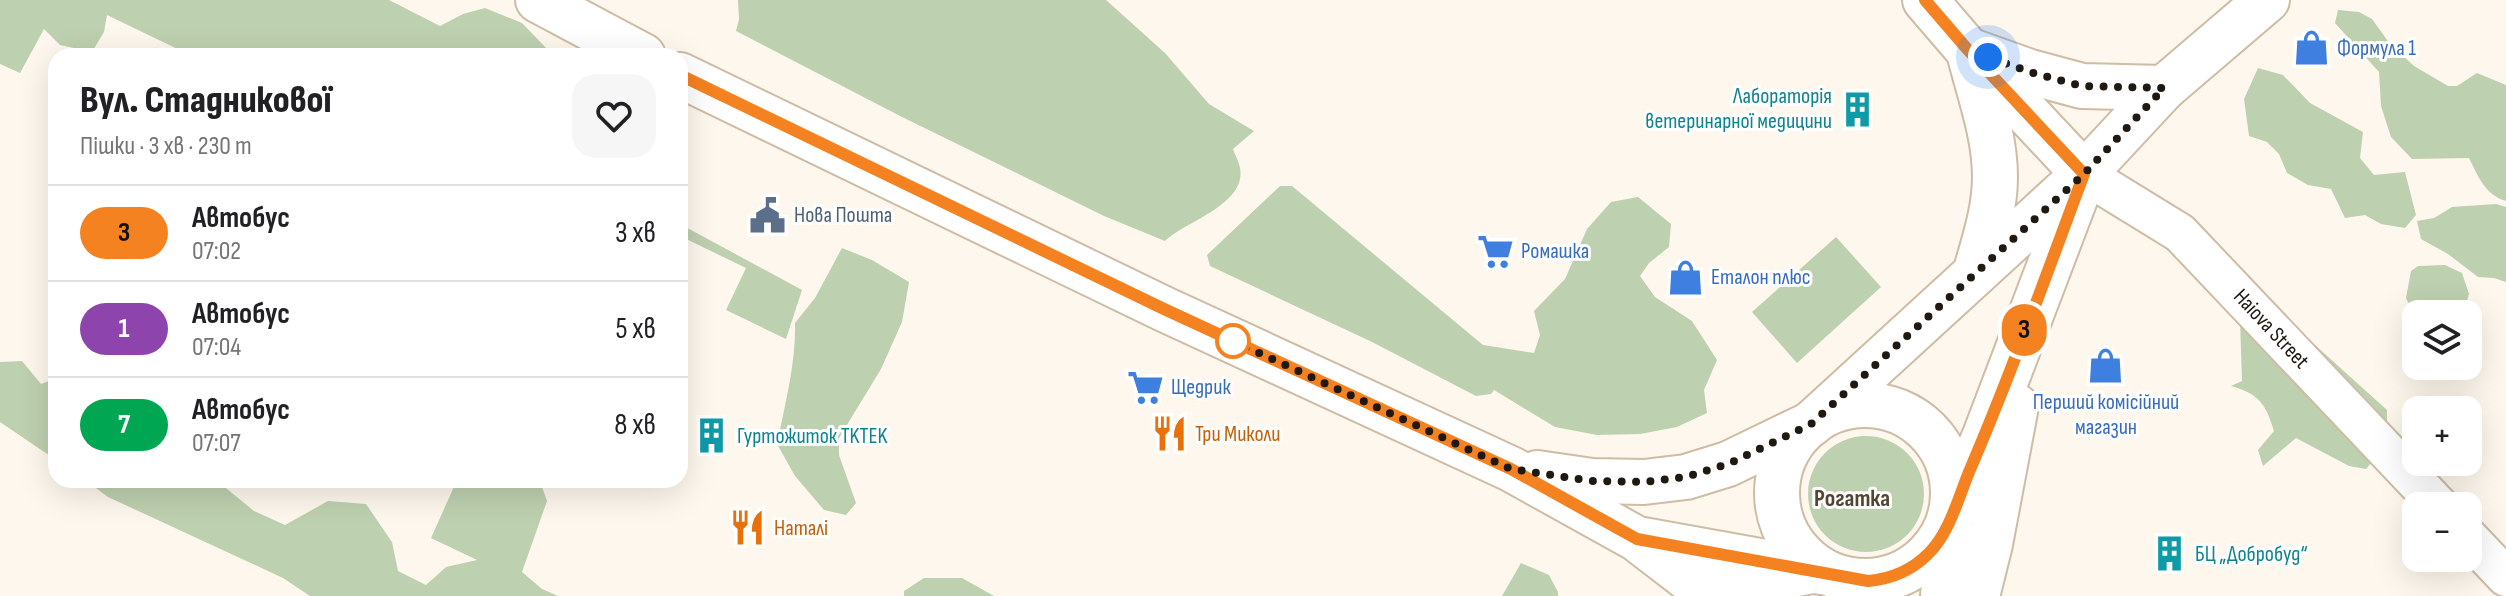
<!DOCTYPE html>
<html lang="uk">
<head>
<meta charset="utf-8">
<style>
  :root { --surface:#fff; --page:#f6f6f6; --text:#202124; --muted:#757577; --line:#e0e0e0 }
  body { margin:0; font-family:"Sofia Sans Condensed",sans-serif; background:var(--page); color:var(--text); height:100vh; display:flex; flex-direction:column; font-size:30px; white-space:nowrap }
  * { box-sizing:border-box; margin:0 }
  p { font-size:26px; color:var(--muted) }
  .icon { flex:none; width:44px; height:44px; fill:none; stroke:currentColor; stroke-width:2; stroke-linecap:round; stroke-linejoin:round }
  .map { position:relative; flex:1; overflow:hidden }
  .panel { position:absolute; left:48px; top:48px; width:640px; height:440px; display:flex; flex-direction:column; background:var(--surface); border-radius:24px; box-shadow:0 8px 32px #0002 }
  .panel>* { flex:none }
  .badge { padding:0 16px; border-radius:26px; font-size:28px; line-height:52px }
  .buttons { position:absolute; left:2402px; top:300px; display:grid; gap:16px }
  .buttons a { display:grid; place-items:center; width:80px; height:80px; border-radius:16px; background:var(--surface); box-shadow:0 8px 32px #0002; font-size:40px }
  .you { position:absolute; width:40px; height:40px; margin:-20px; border:6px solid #fff; border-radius:50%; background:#1a73e8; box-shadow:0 0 0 12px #1a73e833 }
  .map>.badge { position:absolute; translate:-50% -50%; box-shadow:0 0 0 4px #fff }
  .round { display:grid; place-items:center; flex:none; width:84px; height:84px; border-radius:24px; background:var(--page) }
  .summary { display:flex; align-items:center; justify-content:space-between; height:136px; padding:0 32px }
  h1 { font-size:38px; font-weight:800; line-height:60px }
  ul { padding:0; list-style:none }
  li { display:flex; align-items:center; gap:24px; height:96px; padding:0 32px; border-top:2px solid var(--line) }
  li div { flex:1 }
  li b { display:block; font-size:30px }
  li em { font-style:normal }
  li .badge { min-width:88px; font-weight:700; text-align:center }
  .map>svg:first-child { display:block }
  .green { fill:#bdd0af }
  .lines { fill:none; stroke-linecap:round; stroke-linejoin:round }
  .minor-casing { stroke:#cdbda5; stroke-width:42 }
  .major-casing { stroke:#cdbda5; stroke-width:48 }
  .minor { stroke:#fff; stroke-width:38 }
  .major { stroke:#fff; stroke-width:44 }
  .line-casing { stroke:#fff; stroke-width:18 }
  .line { stroke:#f58220; stroke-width:12 }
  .walk { stroke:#1f1911; stroke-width:8; stroke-dasharray:0 14.4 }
  .stop-dot { fill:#fff; stroke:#f58220; stroke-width:4 }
  .labels { text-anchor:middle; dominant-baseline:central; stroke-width:6; stroke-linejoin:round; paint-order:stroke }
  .shop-label { font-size:22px; fill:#366cbe; stroke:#fff; text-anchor:start }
  .culture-label { font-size:22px; fill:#0d838f; stroke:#fff; text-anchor:start }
  .service-label { font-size:22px; fill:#4e5e75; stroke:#fff; text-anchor:start }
  .street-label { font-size:22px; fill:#1f1911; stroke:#fff }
  .food-label { font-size:22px; fill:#c56008; stroke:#fff; text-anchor:start }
  .neighbourhood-label { font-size:24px; font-weight:bold; fill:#534531; stroke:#fff }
</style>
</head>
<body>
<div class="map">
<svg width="2506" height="596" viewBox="0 0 2506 596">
  <rect width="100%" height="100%" fill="#fef7ed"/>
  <!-- green -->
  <g class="green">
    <polygon points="0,0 389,0 440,26 463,14 485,8 522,23 548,50 573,53 575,56 192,56 107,15 104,32 92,52 60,45 44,29 20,73 0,64"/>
    <path d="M738,0H1106L1165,53L1209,104L1254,131L1233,149C1235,155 1239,162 1240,168C1247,204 1186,221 1165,241L1104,216L902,117L736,31L739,19Z"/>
    <path d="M2338,10L2359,12L2372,19L2390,44L2414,66L2448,86H2457L2477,73L2506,85V201C2485,195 2478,176 2469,158L2412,159L2391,137L2381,106L2379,72L2335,23Z"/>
    <polygon points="2258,68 2283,75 2310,103 2363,132 2360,158 2374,175 2405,172 2416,215 2405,228 2381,224 2365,215 2345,218 2331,189 2308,185 2287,173 2279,154 2267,142 2249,136 2244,99"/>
    <polygon points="1280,186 1292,186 1483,345 1534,353 1540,335 1534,311 1565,279 1587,229 1611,202 1638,197 1671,224 1669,247 1649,263 1640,276 1655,297 1692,321 1717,360 1704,390 1707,413 1677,427 1640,434 1597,435 1555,427 1494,390 1491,394 1476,396 1372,342 1210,266 1207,255"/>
    <polygon points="2496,204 2506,207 2506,282 2494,278 2478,277 2448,254 2421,239 2417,221 2434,218 2452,207"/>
    <polygon points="680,224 802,290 786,339 726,310 746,268 680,236"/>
    <polygon points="1836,237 1881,287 1797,363 1752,312"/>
    <path d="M842,248L872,260L909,282L902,322L881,369L839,438V455L856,503L846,515L824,510L795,476L777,444C785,404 796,363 795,323L815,298Z"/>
    <polygon points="2445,265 2462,273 2469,294 2463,314 2416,314 2416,319 2406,298 2411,271 2418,266"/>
    <path d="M2240,319L2315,345L2387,410V444L2366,469L2349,466L2296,438L2263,466L2258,450L2274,431C2266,405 2260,394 2231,386L2242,381Z"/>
    <polygon points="22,361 41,384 56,378 56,460 0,422 0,362"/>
    <circle cx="1866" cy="494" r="58"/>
    <polygon points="85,480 216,480 254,511 285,525 328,501 366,504 392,542 398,571 426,585 446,567 477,560 431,538 457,480 545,480 542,487 547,501 522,572 542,589 558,596 310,596 283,578 108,497"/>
    <polygon points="1521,563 1549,575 1558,592 1558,596 1502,596"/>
    <polygon points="924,578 962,578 994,596 904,596 904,591"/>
  </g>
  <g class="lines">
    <defs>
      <g id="minor">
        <polyline points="2084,174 2180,233 2439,506"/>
        <polyline points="2468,537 2506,577"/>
        <polyline points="1701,596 1812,574"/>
      </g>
      <g id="major">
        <polyline points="538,0 643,56"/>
        <polyline points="1925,0 1968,50 2084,174"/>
        <polyline points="1974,52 2030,72 2082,86 2164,88"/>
        <path d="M1970,56C1980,95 1995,136 1995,177C1995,210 1984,242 1975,274"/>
        <polyline points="680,75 1164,309 1511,469 1637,539 1822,572"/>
        <circle cx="1865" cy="493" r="88"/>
        <polyline points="1537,473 1592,481 1644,482 1686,477 1728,464 1811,424 2084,174 2164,88 2267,0"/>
        <polyline points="1642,543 1711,596"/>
        <polyline points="1943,596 1950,518 1986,433 2081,183"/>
        <polyline points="1977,596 1990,544 2016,406"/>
      </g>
    </defs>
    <!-- minor casing -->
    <use href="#minor" class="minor-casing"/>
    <!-- major casing -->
    <use href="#major" class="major-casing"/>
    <!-- minor -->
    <use href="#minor" class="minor"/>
    <!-- major -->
    <use href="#major" class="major"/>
  </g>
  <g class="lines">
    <defs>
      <path id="line" d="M680,75L1164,309L1511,469L1637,539L1868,581C1891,579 1911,571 1928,554C1949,534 1958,499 1969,472C2011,374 2047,273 2084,174L1968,50L1925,0"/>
    </defs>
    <!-- line casing -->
    <use href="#line" class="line-casing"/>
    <!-- line -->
    <use href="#line" class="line"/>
    <!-- walk -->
    <polyline class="walk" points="1233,341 1511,469 1592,481 1644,482 1686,477 1728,464 1811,424 2084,174 2164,88 2082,86 2030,72 1988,57"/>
  </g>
  <!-- icons -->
  <defs>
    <symbol id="shop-bare" viewBox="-9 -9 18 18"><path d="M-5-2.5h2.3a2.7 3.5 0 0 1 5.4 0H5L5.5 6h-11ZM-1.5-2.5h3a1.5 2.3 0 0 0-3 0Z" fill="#3f7fe0" stroke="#fff" stroke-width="2.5" paint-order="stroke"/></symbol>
    <symbol id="building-bare" viewBox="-9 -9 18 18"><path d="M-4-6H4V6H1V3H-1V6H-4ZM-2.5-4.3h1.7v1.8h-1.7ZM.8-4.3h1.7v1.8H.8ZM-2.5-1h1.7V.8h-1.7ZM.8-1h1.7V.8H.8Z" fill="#0f9aa8" stroke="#fff" stroke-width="2.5" paint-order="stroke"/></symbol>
    <symbol id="civic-bare" viewBox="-9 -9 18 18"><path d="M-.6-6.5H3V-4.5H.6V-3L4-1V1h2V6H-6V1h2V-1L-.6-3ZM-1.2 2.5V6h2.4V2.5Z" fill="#5c6f8a" stroke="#fff" stroke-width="2.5" paint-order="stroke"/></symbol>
    <symbol id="supermarket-bare" viewBox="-9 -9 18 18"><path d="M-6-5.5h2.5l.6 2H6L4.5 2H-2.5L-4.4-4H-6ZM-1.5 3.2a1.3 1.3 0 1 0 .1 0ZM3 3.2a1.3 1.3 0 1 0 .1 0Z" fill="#3f7fe0" stroke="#fff" stroke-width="2.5" paint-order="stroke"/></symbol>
    <symbol id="restaurant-bare" viewBox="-9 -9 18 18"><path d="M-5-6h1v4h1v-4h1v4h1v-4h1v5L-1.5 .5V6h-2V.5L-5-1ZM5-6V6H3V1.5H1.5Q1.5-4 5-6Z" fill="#e8710a" stroke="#fff" stroke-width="2.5" paint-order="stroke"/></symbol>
  </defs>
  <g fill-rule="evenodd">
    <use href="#shop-bare" x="2286" y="22" width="51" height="51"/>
    <use href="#building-bare" x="1832" y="84" width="51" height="51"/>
    <use href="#civic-bare" x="742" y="190" width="51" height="51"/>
    <use href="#supermarket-bare" x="1470" y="226" width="51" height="51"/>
    <use href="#shop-bare" x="1660" y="252" width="51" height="51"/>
    <use href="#shop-bare" x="2080" y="340" width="51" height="51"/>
    <use href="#supermarket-bare" x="1120" y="362" width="51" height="51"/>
    <use href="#restaurant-bare" x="1144" y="408" width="51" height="51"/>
    <use href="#building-bare" x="686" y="410" width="51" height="51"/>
    <use href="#restaurant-bare" x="722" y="502" width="51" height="51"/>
    <use href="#building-bare" x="2144" y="528" width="51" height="51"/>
  </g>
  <!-- markers -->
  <circle class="stop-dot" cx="1233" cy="341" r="16"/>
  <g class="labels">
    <!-- shop labels -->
    <g class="shop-label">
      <text x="2337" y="48">Формула 1</text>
      <text x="1521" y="251">Ромашка</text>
      <text x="1711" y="277">Еталон плюс</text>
      <text x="1171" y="387">Щедрик</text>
      <text x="2106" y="402" text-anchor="middle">Перший комісійний<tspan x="2106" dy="25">магазин</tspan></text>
    </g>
    <!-- culture labels -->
    <g class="culture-label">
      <text x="1832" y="96" text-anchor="end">Лабораторія<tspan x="1832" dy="25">ветеринарної медицини</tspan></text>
      <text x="737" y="436">Гуртожиток TKTEK</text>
      <text x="2195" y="554">БЦ „Добробуд“</text>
    </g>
    <!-- service labels -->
    <g class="service-label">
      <text x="794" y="215">Нова Пошта</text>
    </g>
    <!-- street labels -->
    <g class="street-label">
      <text transform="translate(2271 329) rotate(47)">Haiova Street</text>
    </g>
    <!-- food labels -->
    <g class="food-label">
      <text x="1195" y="434">Три Миколи</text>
      <text x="774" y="528">Наталі</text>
    </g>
    <!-- neighbourhood labels -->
    <g class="neighbourhood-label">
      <text x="1852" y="498">Рогатка</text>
    </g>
  </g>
</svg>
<div class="buttons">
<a><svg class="icon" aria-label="layers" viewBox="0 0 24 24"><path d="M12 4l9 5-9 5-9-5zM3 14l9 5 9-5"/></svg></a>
<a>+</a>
<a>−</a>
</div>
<div class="you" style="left:1988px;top:57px"></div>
<b class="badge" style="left:2024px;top:330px;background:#f58220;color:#111">3</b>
<section class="panel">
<div class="summary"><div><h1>Вул. Стадникової</h1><p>Пішки · 3 хв · 230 m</p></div><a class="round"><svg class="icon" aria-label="heart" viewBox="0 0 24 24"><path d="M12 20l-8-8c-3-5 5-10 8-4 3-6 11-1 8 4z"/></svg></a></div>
<ul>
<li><span class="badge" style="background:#f58220;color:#111">3</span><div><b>Автобус</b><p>07:02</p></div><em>3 хв</em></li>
<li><span class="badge" style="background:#8e44ad;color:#fff">1</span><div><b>Автобус</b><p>07:04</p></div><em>5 хв</em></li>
<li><span class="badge" style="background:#00a651;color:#fff">7</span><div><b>Автобус</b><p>07:07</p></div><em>8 хв</em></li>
</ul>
</section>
</div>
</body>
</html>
